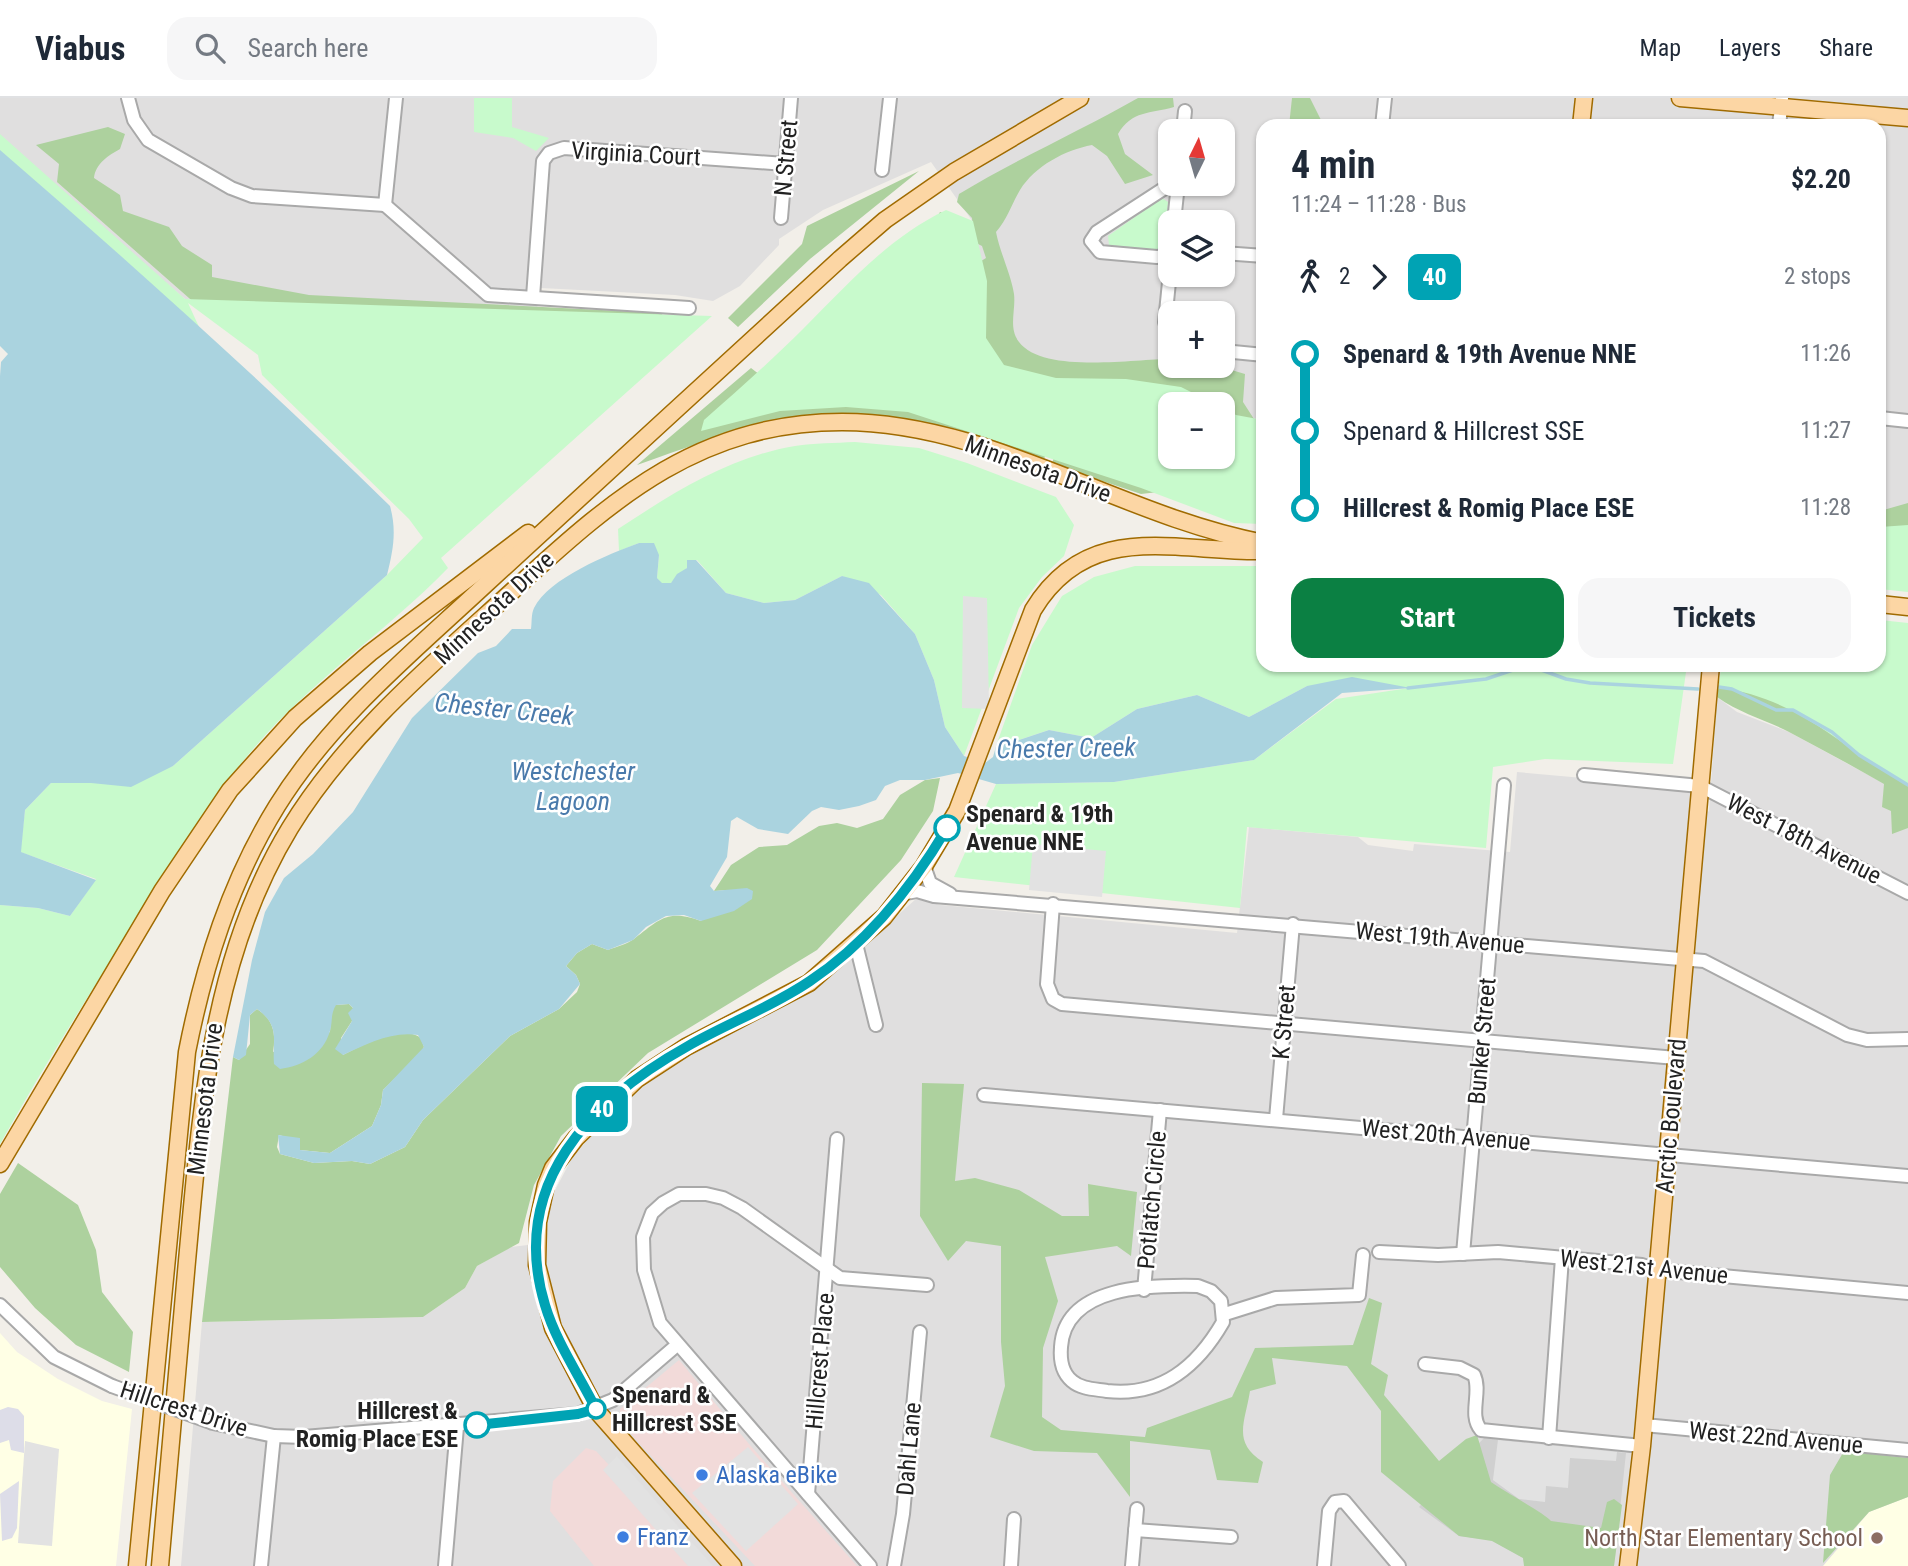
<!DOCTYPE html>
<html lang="en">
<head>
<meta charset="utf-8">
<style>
  :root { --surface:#fff; --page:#f6f6f7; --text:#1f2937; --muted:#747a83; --line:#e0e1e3; --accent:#0b8043 }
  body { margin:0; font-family:"Roboto Condensed",sans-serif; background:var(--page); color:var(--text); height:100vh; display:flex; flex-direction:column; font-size:26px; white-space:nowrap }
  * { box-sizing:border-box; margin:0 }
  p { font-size:23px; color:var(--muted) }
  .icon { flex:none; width:38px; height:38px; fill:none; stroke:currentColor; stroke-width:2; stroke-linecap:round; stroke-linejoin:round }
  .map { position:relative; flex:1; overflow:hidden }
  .details { position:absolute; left:1256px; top:21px; width:630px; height:553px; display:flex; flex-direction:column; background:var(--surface); border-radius:21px; box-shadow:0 2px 5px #0004 }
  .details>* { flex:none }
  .badge { padding:0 14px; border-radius:10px; font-size:24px; line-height:46px }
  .needle { width:46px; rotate:5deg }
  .buttons { position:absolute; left:1158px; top:21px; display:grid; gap:14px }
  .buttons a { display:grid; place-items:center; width:77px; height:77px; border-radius:14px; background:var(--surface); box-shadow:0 2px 5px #0004; font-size:35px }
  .map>.badge { position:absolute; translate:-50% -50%; box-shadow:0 0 0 4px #fff }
  .legs { display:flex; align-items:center; gap:10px; height:77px; padding:0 35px; font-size:23px }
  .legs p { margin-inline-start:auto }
  .overview { display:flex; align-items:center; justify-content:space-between; height:119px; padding:0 35px }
  h1 { font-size:38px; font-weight:700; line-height:52px }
  .button { display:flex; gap:14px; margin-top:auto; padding:14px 35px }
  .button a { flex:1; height:80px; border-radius:21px; background:var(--accent); color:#fff; font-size:28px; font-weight:700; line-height:80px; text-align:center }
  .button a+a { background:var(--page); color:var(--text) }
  ul { padding:0 35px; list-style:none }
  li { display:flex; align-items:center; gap:24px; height:77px; font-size:26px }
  li i { display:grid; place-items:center; width:10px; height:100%; margin:0 9px; background:currentColor }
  li i::after { content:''; width:18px; height:18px; margin:-9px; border:5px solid; border-radius:50%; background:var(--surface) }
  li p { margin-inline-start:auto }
  li:first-child i { background:linear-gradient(#0000 50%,currentColor 0) }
  li:last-child i { background:linear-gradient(currentColor 50%,#0000 0) }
  header { display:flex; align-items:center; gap:42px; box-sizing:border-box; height:98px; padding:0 35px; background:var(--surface); border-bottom:2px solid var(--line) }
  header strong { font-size:33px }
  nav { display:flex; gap:38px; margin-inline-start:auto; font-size:24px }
  .search { width:490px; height:63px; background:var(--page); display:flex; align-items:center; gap:18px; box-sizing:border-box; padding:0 24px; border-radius:21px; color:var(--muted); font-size:26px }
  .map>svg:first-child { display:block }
  .residential { fill:#e0dfdf; fill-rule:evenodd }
  .commercial { fill:#f2dad9 }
  .education { fill:#ffffe5 }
  .religious { fill:#d0d0d0 }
  .forest { fill:#add19e; fill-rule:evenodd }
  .park { fill:#c8facc }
  .parking { fill:#e2e2e2 }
  .plaza { fill:#dddde8 }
  .water { fill:#aad3df }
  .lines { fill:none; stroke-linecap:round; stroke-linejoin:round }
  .stream { stroke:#aad3df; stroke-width:3.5 }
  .minor-casing { stroke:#a9a9a9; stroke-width:16 }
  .major-casing { stroke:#a06b00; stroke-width:19 }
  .minor { stroke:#fff; stroke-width:12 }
  .major { stroke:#fcd6a4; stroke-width:16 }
  .minor-bridge-casing { stroke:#a9a9a9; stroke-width:16; stroke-linecap:butt }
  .minor-bridge { stroke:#fff; stroke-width:12 }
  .line-1-casing { stroke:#fff; stroke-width:16 }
  .line-1 { stroke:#00a3b4; stroke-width:10 }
  .stop-1-dot { fill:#fff; stroke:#00a3b4; stroke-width:3.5 }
  .shop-dot { fill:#3f7fe0; stroke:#fff; stroke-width:2.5 }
  .education-dot { fill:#8d6e63; stroke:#fff; stroke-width:2.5 }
  .labels { text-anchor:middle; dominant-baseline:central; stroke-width:5; stroke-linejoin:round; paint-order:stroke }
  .street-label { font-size:24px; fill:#222; stroke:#fff }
  .stop-label { font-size:24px; font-weight:bold; fill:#222; stroke:#fff; text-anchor:start }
  .shop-label { font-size:24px; fill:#366cbe; stroke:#fff; text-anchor:start }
  .education-label { font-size:24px; fill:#785e54; stroke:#fff; text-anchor:end }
  .water-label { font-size:26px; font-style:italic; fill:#4a7aab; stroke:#fff }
</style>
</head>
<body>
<header>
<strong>Viabus</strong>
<div class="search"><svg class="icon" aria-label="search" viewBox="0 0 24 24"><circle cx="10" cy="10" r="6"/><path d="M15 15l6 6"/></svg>Search here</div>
<nav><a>Map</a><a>Layers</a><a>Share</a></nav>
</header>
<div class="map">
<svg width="1908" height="1468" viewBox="0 0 1908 1468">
  <rect width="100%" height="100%" fill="#f2efe9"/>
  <!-- residential -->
  <g class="residential">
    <path d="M0,0H1908V427L1880,429V28H1264L1263,322L1236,317L1223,306L1004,267L973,124L931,64L823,112L779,141V147L740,188L713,203L675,197L541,190L537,211L185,201L30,68L0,38ZM1171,33H1223V86H1171ZM1171,124H1223V177H1171ZM1171,215H1223V268H1171Z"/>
    <polygon points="1717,599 1737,614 1789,634 1885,686 1908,722 1908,1468 181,1468 202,1224 423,1219 465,1190 477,1168 511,1149 545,1145 552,1098 572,1060 606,1020 647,984 690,955 844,864 916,801 941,807 1237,835 1249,729 1358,739 1368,747 1413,753 1414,746 1510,754 1517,674 1684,689 1709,714"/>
  </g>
  <!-- commercial -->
  <g class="commercial">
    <polygon points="679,1262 749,1346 857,1468 755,1468 638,1344 620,1323 620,1311"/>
    <polygon points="586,1350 596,1353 702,1468 594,1468 550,1413 553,1383"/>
  </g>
  <!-- education -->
  <g class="education">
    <polygon points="0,1235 17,1254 58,1281 102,1303 132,1311 116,1468 0,1468"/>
    <polygon points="1908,1399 1908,1468 1823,1468 1869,1414"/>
  </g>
  <!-- religious -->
  <polygon class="religious" points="1484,1340 1626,1355 1614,1468 1525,1468 1523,1460 1491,1442 1459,1438 1419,1409"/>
  <!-- forest -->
  <g class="forest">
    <path d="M1138,0H1173L1174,9C1150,16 1132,12 1118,36L1125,56L1153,77L1125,86L1107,58L1092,47C1065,52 1035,68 1020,92C1011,107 1008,120 996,134C1000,155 1011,176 1014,196C1016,212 1008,230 1019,244C1043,276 1133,261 1171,261V268H1218L1245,276L1243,304L1263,335L1193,390L1141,396L1052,366L1057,349L938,285L928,135L940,114L952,118L973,168L986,160L982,148L974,144L972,120L957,104L959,96C1017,61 1080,33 1138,0ZM1171,306H1223V359H1171Z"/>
    <polygon points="1292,0 1310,0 1324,28 1289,28"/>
    <path d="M108,29L125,36L120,51C109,57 95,66 94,80L120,97L123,113L169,129L182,148L212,167V179L309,197L660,215L669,222L206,215L57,84L59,66L36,47Z"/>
    <polygon points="919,73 810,161 738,229 728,220 802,146 807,128"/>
    <path d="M751,270L777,290L858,295L1046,352L1044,363C1015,353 987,341 959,332C944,327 927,326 912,323C806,304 735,332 637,367Z"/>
    <polygon points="1908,405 1908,489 1880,486 1880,413"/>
    <path d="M1720,580L1761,588L1908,666V730L1892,736L1891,713L1882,709L1884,686C1853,668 1821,651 1789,634C1764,621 1741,616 1717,599Z"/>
    <path d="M940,680L933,713L901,762L817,852L648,955L561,1038L534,1087L519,1145L477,1168L465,1190L423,1219L202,1224L233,959L239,962L250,946V917L257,911C274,922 276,936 273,954L330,934L331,916L335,907L349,906L354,911L352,923L341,940L343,957C362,948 401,925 421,940L424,949L420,956L383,992L381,1007L372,1028L330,1055L300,1052L290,1040L279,1037L277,1049L280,1056L314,1065L352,1063L370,1066L405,1049L423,1022L510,938L559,911L577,894L580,886L576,877L566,868L577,855L592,846L608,852C616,849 627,846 634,841C660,821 667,811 701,823L729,792L714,793L731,767L759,749L787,747L819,728L837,725L857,730L883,721L900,697L925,682Z"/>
    <path d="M922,985L964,986L955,1083L975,1080L1019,1092L1062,1118H1089L1088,1086L1137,1094L1131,1158L1117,1148L1045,1159L1058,1203L1043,1250L1042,1319L1061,1332L1145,1339L1147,1330L1232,1299L1255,1250L1353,1247L1369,1200L1382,1205L1371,1266L1388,1277L1384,1297L1439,1363L1466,1341L1477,1337L1491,1384C1502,1392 1547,1417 1551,1423L1601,1430L1607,1404L1614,1401L1622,1407L1614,1468H1524L1523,1460L1492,1443L1459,1438L1381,1374V1313L1347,1268L1272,1260L1276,1286L1250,1293C1245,1325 1232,1344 1263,1364L1258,1385L1217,1382L1210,1352L1130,1343V1399L1097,1355L1034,1353L990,1339L1005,1288L1001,1244V1148L966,1143L948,1163L920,1118Z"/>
    <polygon points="18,1065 78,1107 96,1152 102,1194 133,1234 129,1274 76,1247 35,1210 0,1169 0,1096"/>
    <polygon points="1844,1353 1908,1360 1908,1399 1869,1414 1823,1465 1830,1377"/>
  </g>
  <!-- park -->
  <g class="park">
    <polygon points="474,0 512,0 512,29 549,40 536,53 513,40 474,34"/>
    <path d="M0,36L185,201L712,218L441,460L448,470C383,537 303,588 244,662C206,708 176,761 144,811C94,888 45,966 0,1046V807L38,810L70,818L96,781L20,754L25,712L51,685H91L173,668L387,477L423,440L409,421L262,277L258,257L188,205L211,255L0,73Z"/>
    <polygon points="1162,100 1168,104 1164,148 1159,152 1109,147 1108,138"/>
    <path d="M946,112L973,123L987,183L986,240L1004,267L1056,280L1126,281L1181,289L1215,306H1171V359H1223V310L1236,317L1263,322V426L1234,425L1141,390L908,314L846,309L780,313L701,333L704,322C738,292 771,263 803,231C848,186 888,140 946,112Z"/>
    <path d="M855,344L919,350L967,365L1056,399L1074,427L1064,458L1042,479L1019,510L964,658L945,629L934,582L915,536L881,497L842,478L795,502L764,505L726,495L697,462H688L687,470L671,485L662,486L657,480L659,457L639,445L619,453L618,431C673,395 729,359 795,348C814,345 835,345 855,344Z"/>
    <polygon points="1908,427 1908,494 1880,491 1880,429"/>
    <polygon points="1135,468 1263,468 1264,567 1687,567 1673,666 1545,661 1493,669 1486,750 1247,729 1240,810 954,779 996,686 1114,684 1254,662 1336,601 1409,590 1307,588 1249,619 1197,597 1137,611 1091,640 1049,632 1013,644 997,645 1032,547 1062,498 1094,479"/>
    <path d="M1880,522L1908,525V687C1892,676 1873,667 1858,656C1813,622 1775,598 1719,589L1721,567H1880Z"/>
  </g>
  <!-- parking -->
  <g class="parking">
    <polygon points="963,498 987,500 989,611 962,610"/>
    <polygon points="1033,746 1106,753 1102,799 1029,792"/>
    <polygon points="1498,1342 1617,1354 1616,1363 1570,1360 1568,1390 1546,1388 1545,1404 1519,1401 1493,1382"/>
    <polygon points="25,1343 59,1351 52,1448 18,1445"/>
    <polygon points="748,1349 798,1406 746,1453 692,1395"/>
    <polygon points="617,1358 662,1410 713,1468 688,1468 603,1372"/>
  </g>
  <!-- plaza -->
  <g class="plaza">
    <polygon points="8,1309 18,1311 24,1318 24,1355 11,1352 9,1342 0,1345 0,1312"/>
    <polygon points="19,1383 17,1430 12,1440 2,1443 0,1396"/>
  </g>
  <!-- water -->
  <g class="water">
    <path d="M0,52C133,167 264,285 390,408C397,433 393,453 387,477L173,668L131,689L91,685H51L25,712L21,754L96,782L70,818L38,810L0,807V278L1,264L8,256L0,248Z"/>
    <path d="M639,445H654L659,457L657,480L662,485H671L677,476L687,470V462H696L726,495L764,505L795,502L842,478L869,485L915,536L934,582L945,629L964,658L985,665L993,659L997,645L1013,644L1049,632L1091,640L1137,611L1197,597L1249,619L1307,588L1352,579L1411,590L1342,595L1254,662L1114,684L996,686L958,675L925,682H900L885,688L876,702L859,708L839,712L821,709L812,713L788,736L758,731L737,719L731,723L727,759L710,788L714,793L747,790L753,793L752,801L734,813L701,823L684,817L666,818L646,829L633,842L608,852L592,846L577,855L566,868L576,877L580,886L559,911L510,938L423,1022L405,1049L370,1066L352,1063L314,1065L280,1056L278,1037L300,1040V1052L330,1055L372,1028L381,1007L383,992L424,949L418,937C391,933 367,946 343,957L335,951L352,923L348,915L353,910L349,906L336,907C330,917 333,923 330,933C323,957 302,968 280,971L274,966C272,943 281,928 257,911L250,917L246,957L239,962L233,959L252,862L265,814L284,780L313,756L353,714L412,620L478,555L496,548L512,531H531C532,525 531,516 534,510C549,480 609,456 639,445Z"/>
  </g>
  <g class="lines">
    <!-- stream -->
    <g class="stream">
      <polyline points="1719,589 1732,591 1776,612 1793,612 1832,634 1859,657 1908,687"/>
      <polyline points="1408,590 1486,581 1528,567 1566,581 1590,585 1698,591"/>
    </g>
    <defs>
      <g id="minor">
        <polyline points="128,0 134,22 148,42 231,90 252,98 385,107"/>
        <polyline points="1382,28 1385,0"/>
        <polyline points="1779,28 1782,0"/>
        <polyline points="1183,33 1185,13"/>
        <polyline points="882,72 890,0"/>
        <polyline points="1171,86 1097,134 1091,143 1100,154 1157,159 1171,156"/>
        <polyline points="385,107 488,197 689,210"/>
        <polyline points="385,107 396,0"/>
        <polyline points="781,120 791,0"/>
        <polyline points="1174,124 1178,86"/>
        <polyline points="1223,155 1264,158"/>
        <polyline points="1171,164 1165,224 1171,242"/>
        <polyline points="533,199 543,63 549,55 564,50 785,66"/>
        <polyline points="1223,253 1264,257"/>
        <polyline points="1880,320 1908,323"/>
        <polyline points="1584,677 1700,688 1908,795"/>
        <polyline points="924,768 930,785 950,796"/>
        <polyline points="901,796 917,793 934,798 1704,863 1847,937 1867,942 1908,941"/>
        <polyline points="1053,806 1047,886 1053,901 1062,906 1676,960"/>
        <polyline points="856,846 876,927"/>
        <polyline points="984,997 1908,1078"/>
        <polyline points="1276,1021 1293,826"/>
        <polyline points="1379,1154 1438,1157 1498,1154 1642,1167 1657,1172 1908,1195"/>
        <polyline points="1463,1156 1504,687"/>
        <path d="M1198,1188L1211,1193L1221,1203L1223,1224C1197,1269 1161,1299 1107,1293C1095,1291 1081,1291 1072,1283C1061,1274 1060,1261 1061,1249C1065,1187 1151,1187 1198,1188Z"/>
        <polyline points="1144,1192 1160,1012"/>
        <polyline points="0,1207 54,1259 112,1288"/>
        <polyline points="1225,1216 1276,1200 1359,1197 1363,1157"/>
        <path d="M1425,1266L1460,1270L1474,1277C1482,1294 1468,1317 1481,1332L1642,1348"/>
        <polyline points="213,1325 274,1338 304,1339 578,1316 613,1302 677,1247"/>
        <polyline points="1644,1327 1908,1352"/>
        <polyline points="1549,1340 1562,1160"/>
        <polyline points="808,1396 837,1041"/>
        <polyline points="1135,1432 1231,1439"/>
        <polyline points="261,1468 274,1338"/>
        <polyline points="445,1468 457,1329"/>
        <polyline points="870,1468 660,1225 644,1172 643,1139 652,1115 663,1105 679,1096 706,1096 723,1100 742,1110 840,1180 927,1187"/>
        <polyline points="894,1468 903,1416 920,1234"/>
        <polyline points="1011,1468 1014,1421"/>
        <polyline points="1132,1468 1137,1411"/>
        <polyline points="1324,1468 1329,1413 1335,1404 1344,1403 1399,1468"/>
      </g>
      <g id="major">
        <polyline points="1680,0 1908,20"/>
        <polyline points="1581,28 1584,0"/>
        <polyline points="1880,506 1908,509"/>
        <polyline points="0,1066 162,793 230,692 295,620 370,555 528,435"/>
        <path d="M137,1468L187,954C204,868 230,784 277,708C331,621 412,555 486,486C604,378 722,269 840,161L885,122L954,74L1080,0"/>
        <path d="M160,1468C169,1366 178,1265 187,1163C201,1014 210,861 290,730C348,635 437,562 519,487C616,398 702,324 842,324C991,324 1120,418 1264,445"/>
        <path d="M733,1468L596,1312L553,1230L537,1167L538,1124L546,1087L553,1070L576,1040L637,981L686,949L809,885L884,819L924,768L957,713L1033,512C1089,420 1176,455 1264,453"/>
        <polyline points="1628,1468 1642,1348 1711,567"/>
      </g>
    </defs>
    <!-- minor casing -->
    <use href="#minor" class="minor-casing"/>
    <!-- major casing -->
    <use href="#major" class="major-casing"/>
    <!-- minor -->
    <use href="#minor" class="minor"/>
    <!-- major -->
    <use href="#major" class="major"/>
    <defs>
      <polyline id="minor-bridge" points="112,1288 213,1325"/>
    </defs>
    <!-- minor-bridge casing -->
    <use href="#minor-bridge" class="minor-bridge-casing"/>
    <!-- minor-bridge -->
    <use href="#minor-bridge" class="minor-bridge"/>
  </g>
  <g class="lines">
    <defs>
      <path id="line-1" d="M477,1327L578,1316L596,1311C579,1277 556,1244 545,1207C508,1086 591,1002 688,948C728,925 772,909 810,883C867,845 912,789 947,730"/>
    </defs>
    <!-- line-1 casing -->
    <use href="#line-1" class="line-1-casing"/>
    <!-- line-1 -->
    <use href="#line-1" class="line-1"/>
  </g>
  <!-- markers -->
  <g class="stop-1-dot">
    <circle cx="947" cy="730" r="12"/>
    <circle cx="596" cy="1311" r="9"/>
    <circle cx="477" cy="1327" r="12"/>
  </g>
  <g class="shop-dot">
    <circle cx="702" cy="1377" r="7"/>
    <circle cx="623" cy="1439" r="7"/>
  </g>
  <circle class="education-dot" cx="1877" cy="1440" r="7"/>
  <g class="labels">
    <!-- street labels -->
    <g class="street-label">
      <text transform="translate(636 56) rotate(3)">Virginia Court</text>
      <text transform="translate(786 60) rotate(-85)">N Street</text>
      <text transform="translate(1038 371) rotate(20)">Minnesota Drive</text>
      <text transform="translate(494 510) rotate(-43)">Minnesota Drive</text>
      <text transform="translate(1804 741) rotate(27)">West 18th Avenue</text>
      <text transform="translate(1440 840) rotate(5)">West 19th Avenue</text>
      <text transform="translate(1284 924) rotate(-85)">K Street</text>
      <text transform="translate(1482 943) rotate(-85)">Bunker Street</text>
      <text transform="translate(205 1001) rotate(-83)">Minnesota Drive</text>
      <text transform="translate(1671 1018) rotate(-85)">Arctic Boulevard</text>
      <text transform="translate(1446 1037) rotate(5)">West 20th Avenue</text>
      <text transform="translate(1152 1102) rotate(-85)">Potlatch Circle</text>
      <text transform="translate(1644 1169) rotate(6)">West 21st Avenue</text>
      <text transform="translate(820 1263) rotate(-85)">Hillcrest Place</text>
      <text transform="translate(184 1311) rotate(18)">Hillcrest Drive</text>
      <text transform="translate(1776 1340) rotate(5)">West 22nd Avenue</text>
      <text transform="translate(909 1351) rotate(-85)">Dahl Lane</text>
    </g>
    <!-- stop labels -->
    <g class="stop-label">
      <text x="966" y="716">Spenard &amp; 19th<tspan x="966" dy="28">Avenue NNE</tspan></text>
      <text x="612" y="1297">Spenard &amp;<tspan x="612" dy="28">Hillcrest SSE</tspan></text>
      <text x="458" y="1313" text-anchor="end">Hillcrest &amp;<tspan x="458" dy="28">Romig Place ESE</tspan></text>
    </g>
    <!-- shop labels -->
    <g class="shop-label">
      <text x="716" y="1377">Alaska eBike</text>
      <text x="637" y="1439">Franz</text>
    </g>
    <!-- education labels -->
    <g class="education-label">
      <text x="1863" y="1440">North Star Elementary School</text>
    </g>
    <!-- water labels -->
    <g class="water-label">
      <text transform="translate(504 611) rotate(6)">Chester Creek</text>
      <text transform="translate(1066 650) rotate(-1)">Chester Creek</text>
      <text x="573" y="673">Westchester<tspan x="573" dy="30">Lagoon</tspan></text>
    </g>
  </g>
</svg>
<div class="buttons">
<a><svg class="needle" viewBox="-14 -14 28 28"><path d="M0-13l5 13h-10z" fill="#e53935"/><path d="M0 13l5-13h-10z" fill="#747a83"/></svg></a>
<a><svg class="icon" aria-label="layers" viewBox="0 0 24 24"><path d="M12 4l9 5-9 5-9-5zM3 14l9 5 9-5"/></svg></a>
<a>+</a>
<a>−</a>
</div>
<b class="badge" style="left:602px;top:1011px;background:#00a3b4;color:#fff">40</b>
<section class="details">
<div class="overview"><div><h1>4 min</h1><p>11:24 – 11:28 · Bus</p></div><b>$2.20</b></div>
<div class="legs"><svg class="icon" aria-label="walk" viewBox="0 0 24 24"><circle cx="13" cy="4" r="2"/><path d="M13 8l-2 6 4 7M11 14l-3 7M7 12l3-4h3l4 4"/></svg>2<svg class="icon" aria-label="forward" viewBox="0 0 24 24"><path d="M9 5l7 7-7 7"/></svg><b class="badge" style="background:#00a3b4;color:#fff">40</b><p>2 stops</p></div>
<ul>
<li><i style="color:#00a3b4"></i><b>Spenard &amp; 19th Avenue NNE</b><p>11:26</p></li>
<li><i style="color:#00a3b4"></i><span>Spenard &amp; Hillcrest SSE</span><p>11:27</p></li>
<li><i style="color:#00a3b4"></i><b>Hillcrest &amp; Romig Place ESE</b><p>11:28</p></li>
</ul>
<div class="button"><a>Start</a><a>Tickets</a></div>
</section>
</div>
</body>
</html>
